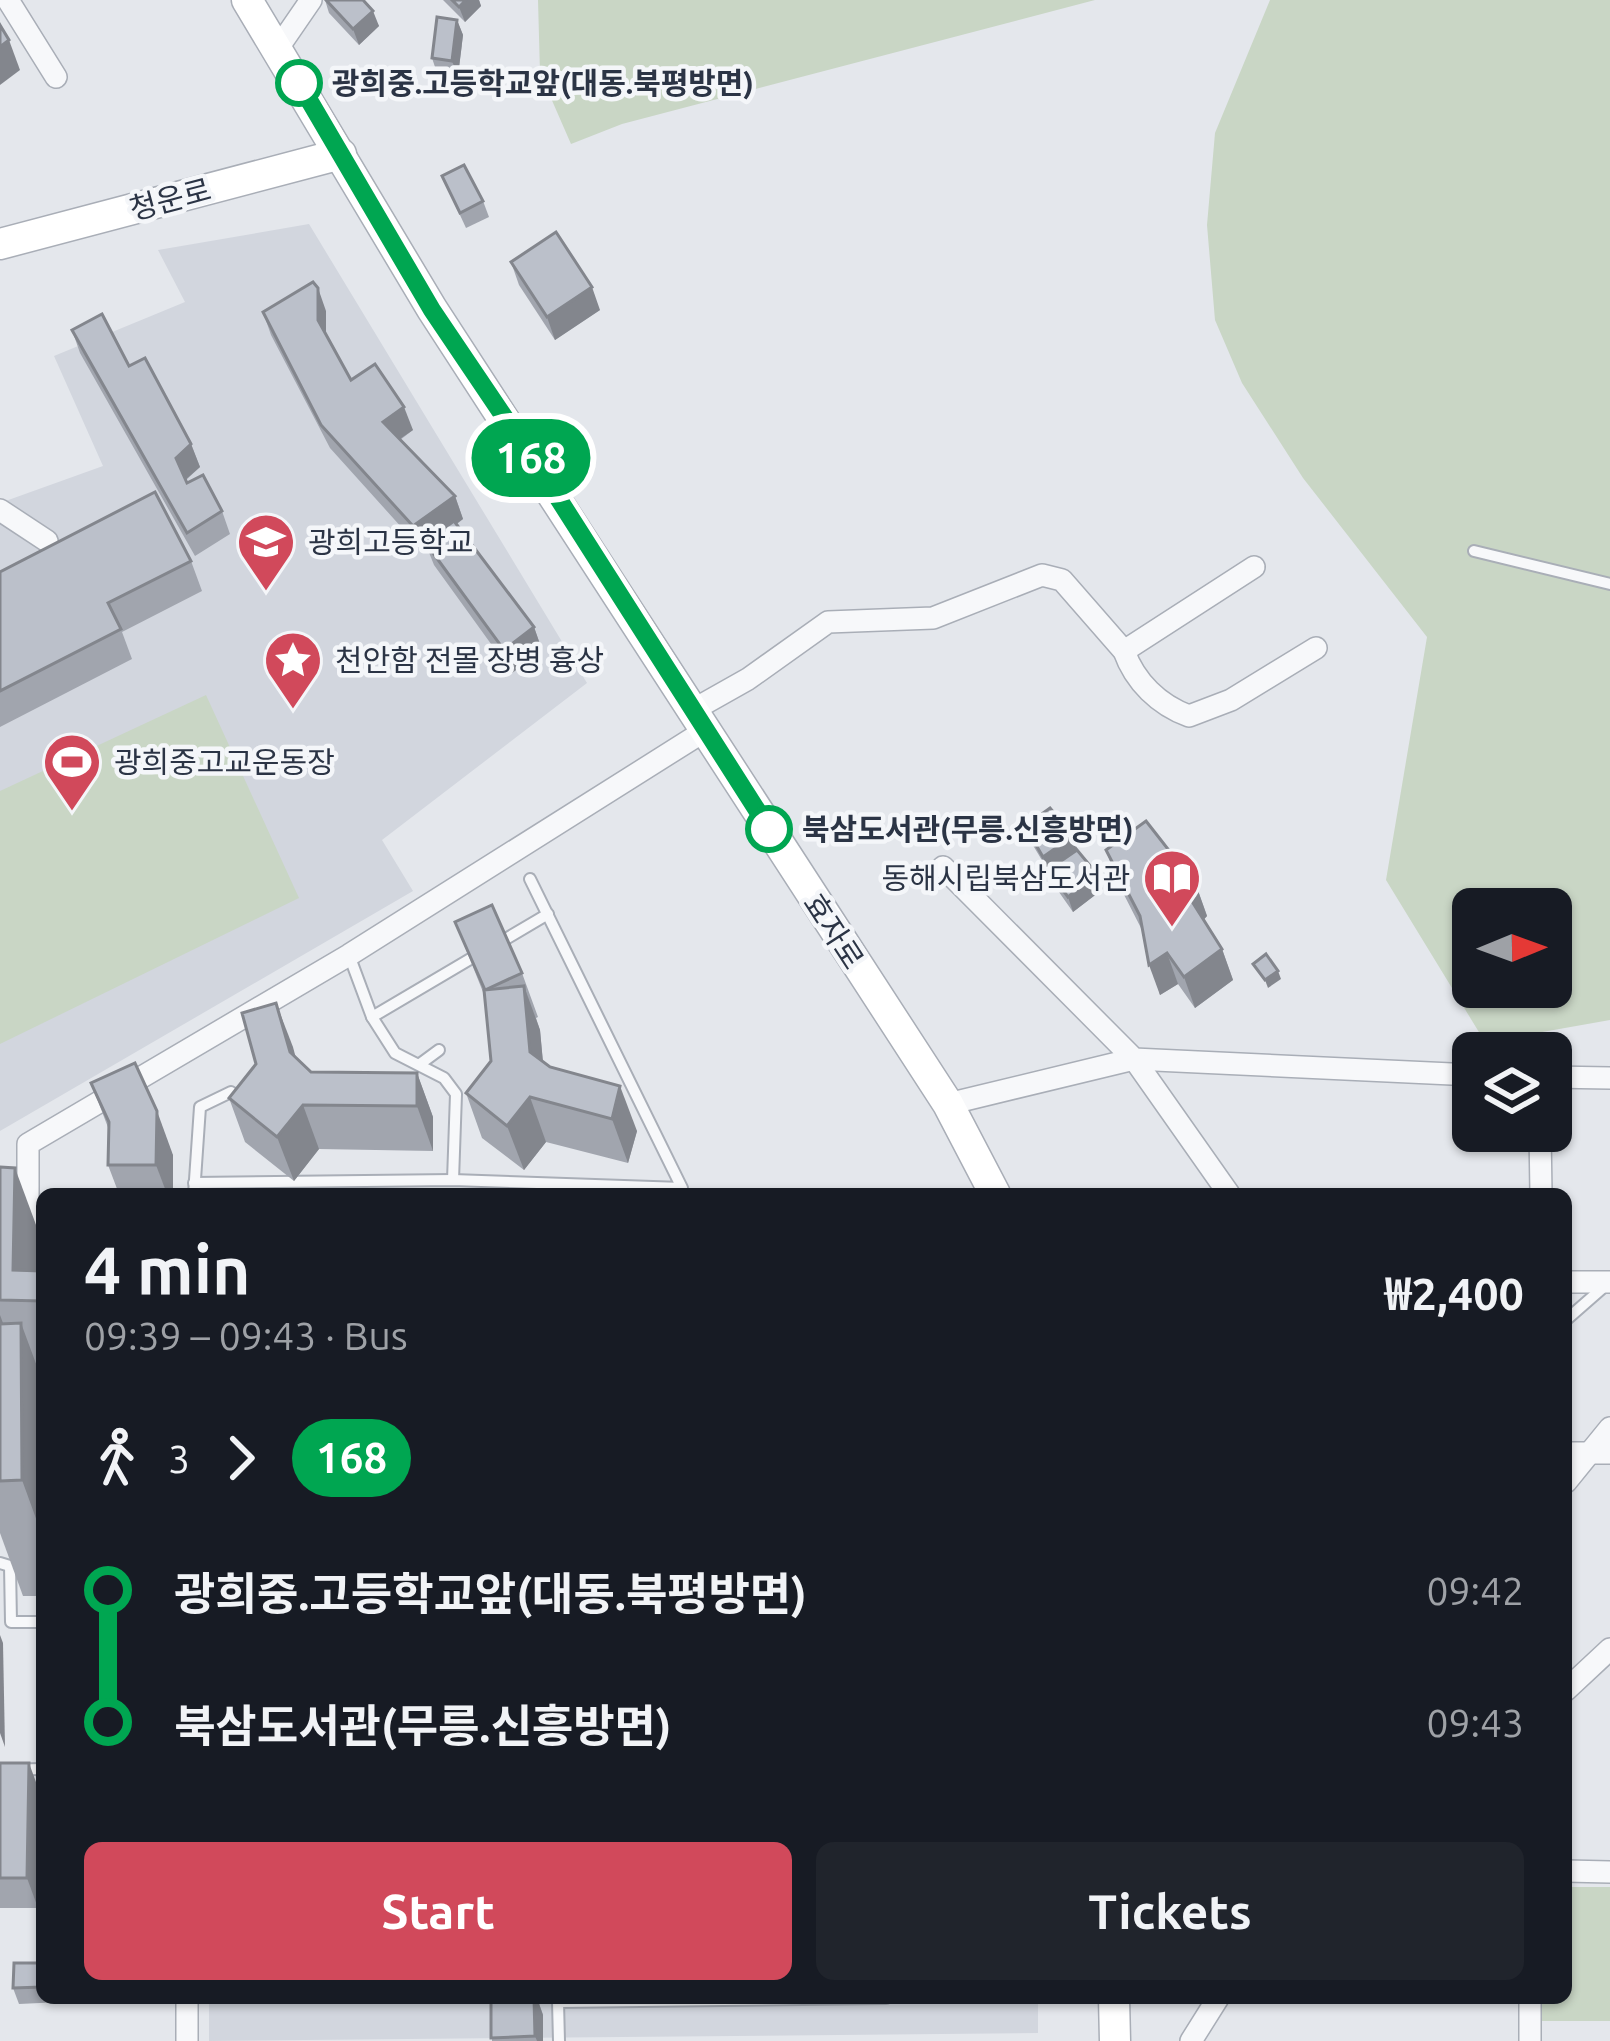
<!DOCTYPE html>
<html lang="en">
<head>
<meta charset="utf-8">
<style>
  :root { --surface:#171b24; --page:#20242c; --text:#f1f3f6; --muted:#9ea1a6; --accent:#d1495b }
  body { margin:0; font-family:Ubuntu,"Noto Sans KR",sans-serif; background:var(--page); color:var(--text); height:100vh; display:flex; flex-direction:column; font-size:45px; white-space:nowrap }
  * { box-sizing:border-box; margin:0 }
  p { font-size:39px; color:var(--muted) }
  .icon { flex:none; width:66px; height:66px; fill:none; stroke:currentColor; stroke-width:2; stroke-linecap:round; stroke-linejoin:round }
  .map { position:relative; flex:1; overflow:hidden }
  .side { position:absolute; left:36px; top:1188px; width:1536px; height:816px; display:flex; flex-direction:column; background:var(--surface); border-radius:18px; box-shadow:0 3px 9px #0004 }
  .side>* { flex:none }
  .badge { padding:0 24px; border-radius:39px; font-size:42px; line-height:78px }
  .needle { width:78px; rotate:89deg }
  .tools { position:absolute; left:1452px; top:888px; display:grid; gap:24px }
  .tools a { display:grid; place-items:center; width:120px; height:120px; border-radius:18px; background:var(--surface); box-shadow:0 3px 9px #0004; font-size:60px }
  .map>.badge { position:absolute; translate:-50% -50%; box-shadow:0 0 0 6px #fff }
  .legs { display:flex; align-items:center; gap:18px; height:132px; padding:0 48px; font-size:39px }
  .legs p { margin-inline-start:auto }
  .overview { display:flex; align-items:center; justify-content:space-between; height:204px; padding:0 48px }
  h1 { font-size:66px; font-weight:700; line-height:90px }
  .button { display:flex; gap:24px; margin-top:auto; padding:24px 48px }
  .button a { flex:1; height:138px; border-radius:18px; background:var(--accent); color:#fff; font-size:48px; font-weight:700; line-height:138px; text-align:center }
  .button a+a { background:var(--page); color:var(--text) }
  ul { padding:0 48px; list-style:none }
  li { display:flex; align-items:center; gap:42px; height:132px; font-size:45px }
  li i { display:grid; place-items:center; width:18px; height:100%; margin:0 15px; background:currentColor }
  li i::after { content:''; width:30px; height:30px; margin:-15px; border:9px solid; border-radius:50%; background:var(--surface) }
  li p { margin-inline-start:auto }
  li:first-child i { background:linear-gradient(#0000 50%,currentColor 0) }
  li:last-child i { background:linear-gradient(currentColor 50%,#0000 0) }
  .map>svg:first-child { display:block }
  .built { fill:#d2d6de }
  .green { fill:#c9d6c5; fill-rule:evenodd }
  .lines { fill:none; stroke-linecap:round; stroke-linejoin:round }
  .lane-casing { stroke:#a9aeb7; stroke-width:14 }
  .street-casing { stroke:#a9aeb7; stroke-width:24 }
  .secondary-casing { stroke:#a9aeb7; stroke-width:33 }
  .lane { stroke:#f7f8fa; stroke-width:10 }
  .street { stroke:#f7f8fa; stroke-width:21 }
  .secondary { stroke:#fff; stroke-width:30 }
  .wall { fill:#a1a5ae }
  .shaded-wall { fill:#83868d }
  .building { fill:#bbc0ca; stroke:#83868d; stroke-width:3 }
  .line-1-casing { stroke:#fff; stroke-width:27 }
  .line-1 { stroke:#00a651; stroke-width:18 }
  .stop-1-dot { fill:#fff; stroke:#00a651; stroke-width:6 }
  .labels { text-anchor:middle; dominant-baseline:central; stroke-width:9; stroke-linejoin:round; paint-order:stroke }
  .stop-label { font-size:30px; font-weight:bold; fill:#2b3445; stroke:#f4f6f9; text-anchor:start }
  .street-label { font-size:30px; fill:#2b3445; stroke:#f4f6f9 }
  .poi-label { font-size:30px; fill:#2b3445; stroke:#f4f6f9; text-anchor:start }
</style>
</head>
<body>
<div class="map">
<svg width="1610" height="2041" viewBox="0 0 1610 2041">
  <rect width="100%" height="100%" fill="#e4e7ec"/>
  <!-- built -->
  <g class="built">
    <polygon points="309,224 587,683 382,840 413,891 0,1131 0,503 103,466 54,356 185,302 158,250"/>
    <polygon points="209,1998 1038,1998 1038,2033 209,2041"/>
  </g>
  <!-- green -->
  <g class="green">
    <polygon points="538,0 1095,0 622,124 571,144 540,73"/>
    <path d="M1270,0H1610V1020L1485,1042L1386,880L1427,637L1303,478L1242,383L1215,320L1207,225L1215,133ZM1473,909H1551V987H1473Z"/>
    <polygon points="206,695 299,898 0,1044 0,791"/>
    <polygon points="1566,1887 1610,1887 1610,2021 1542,2021 1542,1998 1566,1998"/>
  </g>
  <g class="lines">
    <defs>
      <g id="lane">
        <polyline points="1474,551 1610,584"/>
        <polyline points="499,943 548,914"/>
        <polyline points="349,955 372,1017 477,955"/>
        <polyline points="372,1017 395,1053 444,1078 456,1094 453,1180"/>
        <polyline points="420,1064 439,1050"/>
        <polyline points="194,1183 453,1180 682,1188 530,879"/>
        <polyline points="194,1194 200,1107 231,1092"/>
        <polyline points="1566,1320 1606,1285"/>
        <polyline points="0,1563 10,1566 11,1622 42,1622"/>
        <polyline points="0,1770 42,1769"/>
        <polyline points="559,2041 558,2002 886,1998"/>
      </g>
      <g id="street">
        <polyline points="8,0 56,77"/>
        <polyline points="278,48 311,0"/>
        <polyline points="0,510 47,541"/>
        <polyline points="1124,651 1254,567"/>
        <path d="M693,710L748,679L828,622L933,618L1042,575L1062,580L1124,651C1135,682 1159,705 1189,716L1231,700L1316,648"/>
        <polyline points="943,867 1134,1059 1473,1075"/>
        <polyline points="1551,1077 1610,1078"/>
        <polyline points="948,1104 1134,1059 1229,1194"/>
        <polyline points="1540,1131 1541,1194"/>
        <polyline points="28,1233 28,1144 349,955 706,730"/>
        <polyline points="1566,1282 1610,1282"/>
        <polyline points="1566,1453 1610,1453"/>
        <polyline points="1566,1482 1610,1428"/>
        <polyline points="1566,1690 1610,1649"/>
        <polyline points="1566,1871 1610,1872"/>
        <polyline points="1530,1998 1530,2041"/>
        <polyline points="187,2041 187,1998"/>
        <polyline points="1191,2041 1218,1998"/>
      </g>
      <g id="secondary">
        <polyline points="247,0 432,309 948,1104 995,1194"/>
        <polyline points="0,244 341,154"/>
        <polyline points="1114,1998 1115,2041"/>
      </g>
    </defs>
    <!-- lane casing -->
    <use href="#lane" class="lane-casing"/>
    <!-- street casing -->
    <use href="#street" class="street-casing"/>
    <!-- secondary casing -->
    <use href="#secondary" class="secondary-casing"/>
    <!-- lane -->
    <use href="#lane" class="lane"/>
    <!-- street -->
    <use href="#street" class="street"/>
    <!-- secondary -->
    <use href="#secondary" class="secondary"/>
  </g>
  <!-- wall -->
  <g class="wall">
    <polygon points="325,0 363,0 379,26 359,45 329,13"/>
    <polygon points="443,0 479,0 481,6 465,22"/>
    <polygon points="457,20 463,35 458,76 437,73 432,58"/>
    <polygon points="442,176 483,201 489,217 466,228"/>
    <polygon points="511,262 600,310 555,340 519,285"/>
    <polygon points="326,311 326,336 351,380 413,430 400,440 455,496 463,519 457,524 534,627 542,650 512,673 434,565 426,545 421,549 330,448 271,335 263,312"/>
    <polygon points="72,330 129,366 191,444 200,467 186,480 187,483 222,511 230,534 195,556 80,353"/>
    <polygon points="191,561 202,591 122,632 132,659 0,727 0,572"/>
    <polygon points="1025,826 1078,851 1097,874 1103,889 1073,912 1054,885 1049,872 1031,842"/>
    <polygon points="1106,850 1196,885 1207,916 1203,920 1222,949 1233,980 1195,1008 1178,984 1160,995 1142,930 1117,881"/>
    <polygon points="455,922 522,973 538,1017 536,1018 540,1030 543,1062 637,1131 628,1163 546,1142 524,1170 482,1138 466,1093 491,1061 485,997"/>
    <polygon points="295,1056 311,1072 417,1073 433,1117 433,1151 319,1149 294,1181 245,1142 229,1098"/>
    <polygon points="91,1083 173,1155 173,1194 119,1194 108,1165 109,1130"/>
    <polygon points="0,1167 42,1241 42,1596 23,1596 0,1533"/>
    <polygon points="0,1763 40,1793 38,1908 0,1908"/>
    <polygon points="42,1963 42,1998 61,1998 61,2002 19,2004 13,1988"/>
    <polygon points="491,1998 537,1998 543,2015 543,2041 492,2041"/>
  </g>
  <!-- shaded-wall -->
  <g class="shaded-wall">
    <polygon points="466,0 479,0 481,6 465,22 459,7"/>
    <polygon points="373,11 379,26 359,45 353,29"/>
    <polygon points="457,20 463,35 458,76 452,61"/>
    <polygon points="9,40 20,70 0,85 0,47"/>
    <polygon points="592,287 600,310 555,340 547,317"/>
    <polygon points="318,288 326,311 326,344 318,320"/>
    <polygon points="404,407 413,430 391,445 383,422"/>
    <polygon points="191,444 200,467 184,481 176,458"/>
    <polygon points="455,496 463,519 421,549 413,526"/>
    <polygon points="534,627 542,650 512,673 504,650"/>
    <polygon points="1073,836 1078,851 1048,872 1043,857"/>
    <polygon points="1097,874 1103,889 1073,912 1068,897"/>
    <polygon points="1196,885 1207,916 1199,925 1188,895"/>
    <polygon points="1222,949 1233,980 1195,1008 1184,977"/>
    <polygon points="1167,953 1178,984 1160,995 1149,965"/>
    <polygon points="1278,971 1281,979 1268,988 1265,980"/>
    <polygon points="524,986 540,1030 546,1096 530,1052"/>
    <polygon points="276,1003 293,1047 306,1096 290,1052"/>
    <polygon points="417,1073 433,1117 433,1151 417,1106"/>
    <polygon points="620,1086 637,1131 628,1163 612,1119"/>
    <polygon points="530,1097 546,1142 524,1170 507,1126"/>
    <polygon points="303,1105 319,1149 294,1181 277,1137"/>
    <polygon points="157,1111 173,1155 173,1194 167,1194 156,1165"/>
    <polygon points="15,1168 42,1241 42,1301 13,1270"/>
    <polygon points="0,1315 22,1374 21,1323 42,1380 42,1535 22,1480 0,1351"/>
    <polygon points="0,1635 3,1643 5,1747 0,1733"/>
    <polygon points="29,1763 40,1793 38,1908 27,1878"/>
    <polygon points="534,1998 537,1998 543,2015 543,2041 537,2041 535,2036"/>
  </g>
  <!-- building -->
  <g class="building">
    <polygon points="326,0 363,0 373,11 353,29"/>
    <polygon points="452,0 466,0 459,7"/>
    <polygon points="437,17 457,20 452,61 432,58"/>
    <polygon points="0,25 9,40 0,47"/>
    <polygon points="464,165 483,201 460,213 442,176"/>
    <polygon points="556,232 592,287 547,317 511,262"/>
    <polygon points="313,282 318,288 318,320 351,380 375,364 404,407 383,422 455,496 413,526 321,425 263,312"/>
    <polygon points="102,314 129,366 145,358 191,444 176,458 187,483 203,475 222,511 187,533 72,330"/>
    <polygon points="155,492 191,561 108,603 121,629 0,691 0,572"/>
    <polygon points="454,521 534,627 504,650 425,542"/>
    <polygon points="1050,808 1073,836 1043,857 1025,826"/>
    <polygon points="1146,821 1196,885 1188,895 1222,949 1184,977 1167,953 1149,965 1140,916 1106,850"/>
    <polygon points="1077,850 1097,874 1068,897 1048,870"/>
    <polygon points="492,905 522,973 485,990 455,922"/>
    <polygon points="1266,954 1278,971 1265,980 1253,964"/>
    <polygon points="524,986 530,1052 550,1067 620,1086 612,1119 530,1097 507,1126 466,1093 491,1061 484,990"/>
    <polygon points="276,1003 290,1052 311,1072 417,1073 417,1106 303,1105 277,1137 229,1098 256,1064 242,1013"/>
    <polygon points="135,1063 157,1111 156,1165 108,1165 109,1122 91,1083"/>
    <polygon points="0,1167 15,1168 13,1270 42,1271 42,1301 0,1300"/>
    <polygon points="21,1323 22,1480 0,1481 0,1324"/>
    <polygon points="0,1763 29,1763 27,1878 0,1878"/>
    <polygon points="14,1963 42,1963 42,1987 13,1988"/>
    <polygon points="491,1998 534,1998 535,2036 491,2038"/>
  </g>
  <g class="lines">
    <defs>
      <polyline id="line-1" points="299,83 432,310 544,476 769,829"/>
    </defs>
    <!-- line-1 casing -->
    <use href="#line-1" class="line-1-casing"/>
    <!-- line-1 -->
    <use href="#line-1" class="line-1"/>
  </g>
  <!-- icons -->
  <defs>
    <symbol id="school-pin" viewBox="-11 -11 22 30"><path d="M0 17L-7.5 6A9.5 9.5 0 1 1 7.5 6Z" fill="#d1495b" stroke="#f4f6f9"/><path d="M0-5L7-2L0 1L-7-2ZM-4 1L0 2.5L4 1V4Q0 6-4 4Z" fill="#fff"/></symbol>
    <symbol id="sight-pin" viewBox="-11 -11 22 30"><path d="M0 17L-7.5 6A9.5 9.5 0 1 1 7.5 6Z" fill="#d1495b" stroke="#f4f6f9"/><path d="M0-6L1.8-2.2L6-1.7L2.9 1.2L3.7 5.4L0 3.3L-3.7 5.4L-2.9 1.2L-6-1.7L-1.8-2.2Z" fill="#fff"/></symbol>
    <symbol id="stadium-pin" viewBox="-11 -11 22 30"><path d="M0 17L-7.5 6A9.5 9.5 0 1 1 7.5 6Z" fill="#d1495b" stroke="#f4f6f9"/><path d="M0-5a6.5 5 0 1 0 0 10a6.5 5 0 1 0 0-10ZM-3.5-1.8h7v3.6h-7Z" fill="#fff"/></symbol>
    <symbol id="library-pin" viewBox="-11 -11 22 30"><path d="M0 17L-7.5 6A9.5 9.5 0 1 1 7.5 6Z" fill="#d1495b" stroke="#f4f6f9"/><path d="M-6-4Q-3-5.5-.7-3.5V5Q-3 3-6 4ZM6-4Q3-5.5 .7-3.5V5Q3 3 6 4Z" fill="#fff"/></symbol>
  </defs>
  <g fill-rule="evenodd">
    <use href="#school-pin" x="233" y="509" width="66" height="90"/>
    <use href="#sight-pin" x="260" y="627" width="66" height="90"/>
    <use href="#stadium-pin" x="39" y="729" width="66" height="90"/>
    <use href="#library-pin" x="1139" y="845" width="66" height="90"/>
  </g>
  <!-- markers -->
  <g class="stop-1-dot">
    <circle cx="299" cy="83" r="21"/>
    <circle cx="769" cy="829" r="21"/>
  </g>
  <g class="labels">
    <!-- stop labels -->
    <g class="stop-label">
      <text x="332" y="83">광희중.고등학교앞(대동.북평방면)</text>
      <text x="802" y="829">북삼도서관(무릉.신흥방면)</text>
    </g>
    <!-- street labels -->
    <g class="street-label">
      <text transform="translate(170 199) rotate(-15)">청운로</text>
      <text transform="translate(834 931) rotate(57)">효자로</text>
    </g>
    <!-- poi labels -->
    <g class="poi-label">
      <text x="308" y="542">광희고등학교</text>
      <text x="335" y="660">천안함 전몰 장병 흉상</text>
      <text x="114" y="762">광희중고교운동장</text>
      <text x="1130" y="878" text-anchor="end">동해시립북삼도서관</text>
    </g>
  </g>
</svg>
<div class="tools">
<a><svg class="needle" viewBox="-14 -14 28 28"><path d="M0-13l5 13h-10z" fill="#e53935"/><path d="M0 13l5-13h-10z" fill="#9ea1a6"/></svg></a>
<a><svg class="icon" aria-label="layers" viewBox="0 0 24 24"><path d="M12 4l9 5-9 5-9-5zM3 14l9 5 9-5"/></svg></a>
</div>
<b class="badge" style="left:531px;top:458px;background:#00a651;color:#fff">168</b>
<section class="side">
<div class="overview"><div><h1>4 min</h1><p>09:39 – 09:43 · Bus</p></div><b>₩2,400</b></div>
<div class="legs"><svg class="icon" aria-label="walk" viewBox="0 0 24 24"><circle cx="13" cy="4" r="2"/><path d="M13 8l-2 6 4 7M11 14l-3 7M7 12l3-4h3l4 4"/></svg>3<svg class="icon" aria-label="forward" viewBox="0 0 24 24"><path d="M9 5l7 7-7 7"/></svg><b class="badge" style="background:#00a651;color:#fff">168</b></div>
<ul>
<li><i style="color:#00a651"></i><b>광희중.고등학교앞(대동.북평방면)</b><p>09:42</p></li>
<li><i style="color:#00a651"></i><b>북삼도서관(무릉.신흥방면)</b><p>09:43</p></li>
</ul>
<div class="button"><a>Start</a><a>Tickets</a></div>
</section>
</div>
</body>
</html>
